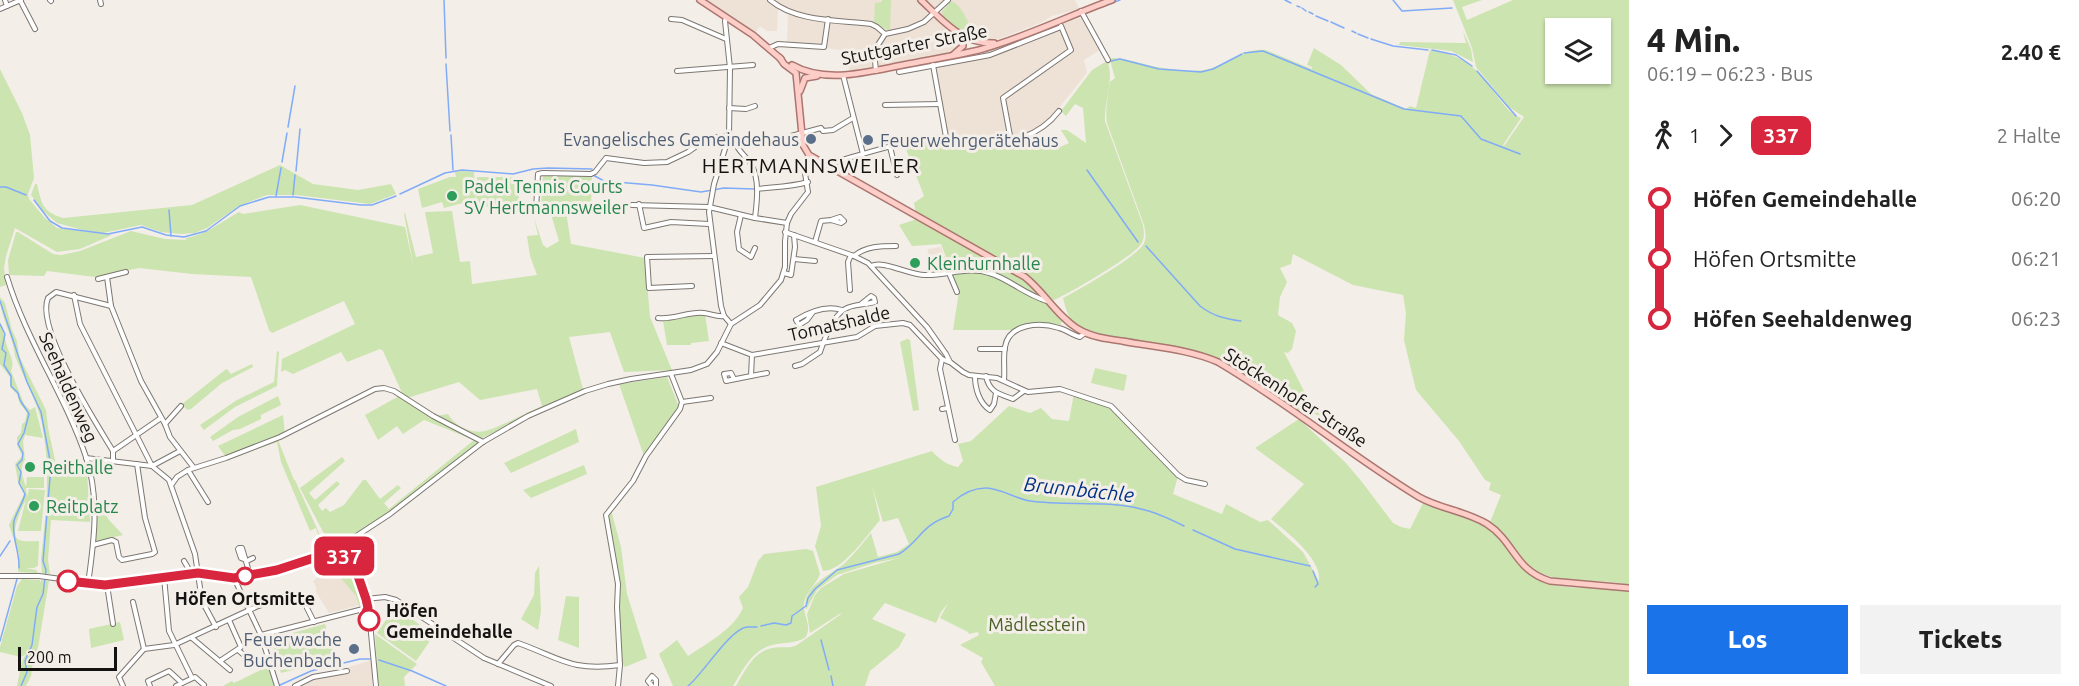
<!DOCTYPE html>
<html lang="de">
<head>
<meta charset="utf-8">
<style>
  :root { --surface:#fff; --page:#f2f2f2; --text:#222; --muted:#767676; --accent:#1a73e8 }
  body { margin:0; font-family:Ubuntu,sans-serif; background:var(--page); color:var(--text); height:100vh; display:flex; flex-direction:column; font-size:22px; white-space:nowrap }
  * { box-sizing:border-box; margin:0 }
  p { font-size:20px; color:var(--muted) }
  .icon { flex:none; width:33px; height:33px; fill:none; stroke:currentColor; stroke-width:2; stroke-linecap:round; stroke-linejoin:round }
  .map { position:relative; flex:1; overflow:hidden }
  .side { display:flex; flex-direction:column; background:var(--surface); width:450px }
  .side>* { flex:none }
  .badge { padding:0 12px; border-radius:9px; font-size:21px; line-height:39px }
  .controls { position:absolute; left:1545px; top:18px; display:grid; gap:12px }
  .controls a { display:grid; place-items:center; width:66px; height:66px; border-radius:0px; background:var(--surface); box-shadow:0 2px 4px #0004; font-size:30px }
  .scale { position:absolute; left:18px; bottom:15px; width:99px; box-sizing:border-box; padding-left:6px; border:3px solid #151311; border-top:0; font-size:16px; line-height:21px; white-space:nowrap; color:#151311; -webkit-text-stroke:4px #f4eee8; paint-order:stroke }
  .map>.badge { position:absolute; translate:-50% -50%; box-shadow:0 0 0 3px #fff }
  .legs { display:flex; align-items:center; gap:9px; height:66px; padding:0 18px; font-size:20px }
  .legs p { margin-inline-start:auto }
  .headline { display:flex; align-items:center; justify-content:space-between; height:102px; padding:0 18px }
  h1 { font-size:33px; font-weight:800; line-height:45px }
  .primary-button { display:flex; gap:12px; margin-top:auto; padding:12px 18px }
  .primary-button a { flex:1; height:69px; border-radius:0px; background:var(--accent); color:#fff; font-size:24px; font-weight:800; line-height:69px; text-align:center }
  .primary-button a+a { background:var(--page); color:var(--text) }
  ul { padding:0 18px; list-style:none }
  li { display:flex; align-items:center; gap:21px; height:60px; font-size:22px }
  li i { display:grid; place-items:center; width:9px; height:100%; margin:0 8px; background:currentColor }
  li i::after { content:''; width:15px; height:15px; margin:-8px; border:4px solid; border-radius:50%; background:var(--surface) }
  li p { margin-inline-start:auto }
  li:first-child i { background:linear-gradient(#0000 50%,currentColor 0) }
  li:last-child i { background:linear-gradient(currentColor 50%,#0000 0) }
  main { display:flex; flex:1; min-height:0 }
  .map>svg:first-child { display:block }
  .built { fill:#eee1d6 }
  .green { fill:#cce4b0; fill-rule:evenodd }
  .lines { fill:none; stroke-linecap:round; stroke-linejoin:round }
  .stream { stroke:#80acf7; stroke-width:1.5 }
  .minor-casing { stroke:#7d7772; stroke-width:6 }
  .major-casing { stroke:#ab766f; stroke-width:8 }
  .minor { stroke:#fff; stroke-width:4 }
  .major { stroke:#fdcdc7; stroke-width:5 }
  .line-1-casing { stroke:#fff; stroke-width:14 }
  .line-1 { stroke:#d7263d; stroke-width:9 }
  .service-dot { fill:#5c6f8a; stroke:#f4eee8; stroke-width:2 }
  .leisure-dot { fill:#2e9e5b; stroke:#f4eee8; stroke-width:2 }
  .stop-1-dot { fill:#fff; stroke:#d7263d; stroke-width:3 }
  .labels { text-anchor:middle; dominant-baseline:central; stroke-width:6; stroke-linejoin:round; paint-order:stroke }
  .street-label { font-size:18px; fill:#151311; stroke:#f4eee8 }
  .service-label { font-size:18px; fill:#4e5e75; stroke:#f4eee8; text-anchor:end }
  .leisure-label { font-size:18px; fill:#27864d; stroke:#f4eee8; text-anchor:start }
  .stop-label { font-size:18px; font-weight:bold; fill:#151311; stroke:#f4eee8 }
  .park-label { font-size:18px; fill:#486024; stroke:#f4eee8 }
  .water-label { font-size:20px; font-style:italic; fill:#003085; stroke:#f4eee8 }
  .quarter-label { font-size:21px; letter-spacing:1.5px; fill:#151311; stroke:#f4eee8 }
</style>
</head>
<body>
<main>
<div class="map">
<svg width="1629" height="686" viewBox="0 0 1629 686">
  <rect width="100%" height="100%" fill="#f4eee8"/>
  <!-- built -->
  <g class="built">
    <polygon points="705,0 1075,0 1079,9 1052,16 1040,23 996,40 991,41 964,36 963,42 955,51 872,69 849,72 848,51 787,43 788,14 778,9 777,31 767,31 760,26 754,34 729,15"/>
    <polygon points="1082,17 1100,50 1084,60 1087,73 1053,115 1025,136 1010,139 979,140 946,135 934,63 993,51"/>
    <polygon points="941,247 950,270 926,272 928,249"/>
    <polygon points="332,567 356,596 360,605 329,613 315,590 317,589 313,581"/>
    <polygon points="372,660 372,686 298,686 314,678"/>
  </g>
  <!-- green -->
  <g class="green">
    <polygon points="882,0 891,0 890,31 874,23 875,3 882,2"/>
    <path d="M1453,0H1482L1462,7L1467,20L1513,0H1629V585C1601,577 1557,586 1534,569C1516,557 1510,536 1490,522L1501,495L1489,490L1491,483L1485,480L1459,441L1416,390L1404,340L1406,313L1403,295L1353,285L1293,254L1291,264L1280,268L1287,282L1280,297L1278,315L1292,323L1296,331L1292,349L1288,353L1284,352L1304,391L1321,417L1309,411L1293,409L1213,357L1098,334C1072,324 1070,325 1063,298C1077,291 1140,255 1144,243C1147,237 1145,230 1144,225L1107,123C1105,110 1108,96 1110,82L1115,78L1110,60L1112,58C1125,58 1136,62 1148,65C1165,69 1188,72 1204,70C1227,66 1242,47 1266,50L1312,69V67L1307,65L1314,48L1341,65L1371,94L1406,109L1410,106L1416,108L1430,50C1467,56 1476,68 1497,96C1504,105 1510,114 1521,118L1503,145L1504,146L1524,117L1509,107L1476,67L1472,48ZM1556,28H1600V74H1556Z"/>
    <path d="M951,1C964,6 970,28 976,41C965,37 944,24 942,12Z"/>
    <polygon points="1463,31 1471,49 1473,62 1451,51 1399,45 1400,42 1466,43"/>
    <path d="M1107,61C1115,78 1104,102 1105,121L1143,225C1144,232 1145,238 1141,244C1134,256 1070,293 1054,300L1051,299L1028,276L1000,260L1025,277L1064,318L1059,327L1034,325L1017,330H953L959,292L941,244L912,246L899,225L917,219L914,203L924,196L904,144L945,139L995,144V148L1013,146V142L1017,141L1019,143L1032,137L1041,142L1055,143L1060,147L1069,143L1061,130H1067L1086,143L1083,108L1075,104L1066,116L1061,111L1092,70Z"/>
    <polygon points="0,69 22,113 30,135 34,178 28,194 29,199 44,217 57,228 112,235 80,249 57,252 15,228 6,256 4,268 6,285 0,287"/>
    <path d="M280,165L313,184L358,190L391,184L396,194L370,204L296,195H267L239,206L207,228L195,233L181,234L161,232L141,225L103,233L83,230L57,223L44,212L31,195L35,184H37C42,205 42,211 63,218L192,205Z"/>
    <polygon points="464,171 474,172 476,203 477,177 518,177 519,206 465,207 463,203 444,208 442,202 422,208 418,189 450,177 456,177 455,172"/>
    <polygon points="543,175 592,176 591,207 541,206"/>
    <path d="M300,205L405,227L414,269L404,214L405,213L416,257L433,253L425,212L452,211L460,262L470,261L472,284L537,275L530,256L527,236L538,235L534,218L543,245L547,248L559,241L550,211H566L571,244L645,258L650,317L672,370L624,372L610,332L569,337L583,389L482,438L436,416L448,414C455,426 470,434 485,431C498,428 528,412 542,406L537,389L480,400L459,382L407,398L403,395L383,351L380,349L347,362L341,352L293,374L285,370L281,372L282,359L355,324L344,301L272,333L269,330L251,277L192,274L139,268L95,277L47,271L44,276L9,275L8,260L16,232H18L53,254L61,255L80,251L131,231L165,239L186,240V238C207,234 221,222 239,212L243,214Z"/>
    <path d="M0,297L5,303L12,330L17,341L19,356L46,410L48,428L55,460L54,468L81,466L82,471H87L90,522L51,520L48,560L50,574L42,573L41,559C46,511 52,464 40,416C35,398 22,374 15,356C13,335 0,318 0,297Z"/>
    <polygon points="705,314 709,341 691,343 691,345 667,345 663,321"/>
    <path d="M0,322C5,330 4,338 7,346C10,356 15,361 11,371L24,404L30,410L35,407L43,438L25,435L23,441L25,460C19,467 23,479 26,487L27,477H44V488H26L27,497L29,489L45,490L41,531H18L26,499C23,506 8,535 19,540C24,542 33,541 39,541L38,566L34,568H26L36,570L38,572L36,573L18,572L19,554L9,525L24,494L18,482L15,464L22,456L17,445V437L21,433L22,424L25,422L27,412L20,404L17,394L10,387V377L0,364Z"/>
    <polygon points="907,339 910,340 919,410 913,411 900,342"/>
    <polygon points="277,351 279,352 277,386 235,407 204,430 200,425 237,400 274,382"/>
    <polygon points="252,364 253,367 222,383 191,409 187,410 182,404 225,370 227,369 231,374"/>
    <polygon points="1095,368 1127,375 1124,391 1091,383"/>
    <polygon points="667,377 680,409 645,459 619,384"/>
    <path d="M1074,393L1110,406L1178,476L1173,494L1222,514L1226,504L1260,522L1268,520L1303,552L1319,581C1322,559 1287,532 1271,519L1304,484L1255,448L1299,419L1345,462L1362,482L1393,523L1401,527L1410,529L1424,501L1478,522C1489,528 1499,536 1506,546C1514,558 1520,570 1533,577C1559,594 1600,584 1629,591V686H995L981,662L983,658L960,645L979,635L978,632L969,634L968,632L940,618L948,603L941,612L936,623L885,603L872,619L906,634L899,647L870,671L865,686H736C745,671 753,652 772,648C781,646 789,649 797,645L840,615L841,613L810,633L807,614L815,595L821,588L844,574L899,558L874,563L837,575L817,590L806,610C801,585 832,575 846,562C855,553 863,543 871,533L878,557L897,552L909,544L898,518L883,522L872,486L880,520C867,535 843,571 823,571L815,546L821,526L816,487L932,451C939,459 947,465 958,467L963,461L958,444L971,441L1009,406L1030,413L1041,408L1052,419L1069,421Z"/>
    <polygon points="278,396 281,405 261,415 261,419 240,429 233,430 213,441 210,437 238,417"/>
    <polygon points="399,396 478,441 477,444 367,528 330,545 300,488 342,457 345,461 309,493 315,500 337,481 340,484 318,505 322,511 326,508 330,512 344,505 363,480 366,480 380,499 398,485 401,488 384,503 389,509 474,440 424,420 403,434 397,426 378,440 365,415"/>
    <polygon points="283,415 285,434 226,457 218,446"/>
    <polygon points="576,429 579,442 511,473 504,463"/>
    <polygon points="278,440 294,480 295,480 325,546 326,549 323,553 284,567 275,564 300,557 322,547 316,528 310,531 281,462 277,442 226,461 226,460"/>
    <polygon points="584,465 587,474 531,498 523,490"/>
    <polygon points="98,502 109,520 123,535 96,541"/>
    <polygon points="611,510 621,547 627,594 647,658 625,667 622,663 618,615 620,584 607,514"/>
    <path d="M806,549L813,551L820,574C816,585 805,592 804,604C803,616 813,627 805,638C792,644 785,642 772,645C752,650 743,670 733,686H673L659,654L677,640L688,656C706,644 734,629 743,608L739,597L748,587L758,561L764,554Z"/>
    <polygon points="335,556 348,561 361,590 364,606 360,608 356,596 328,563 324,562 316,569 309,563"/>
    <polygon points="539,566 541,611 538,630 521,619 534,595 535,573"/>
    <polygon points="22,579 40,580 40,583 41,580 49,581 38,648 34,655 31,676 26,686 17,686 22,661 26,654 21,657 0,652 0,647 17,586"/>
    <polygon points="566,596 579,597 579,648 558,640"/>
    <polygon points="395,607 434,635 416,661 377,633"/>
    <polygon points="120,622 124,640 91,648 89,629"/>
    <polygon points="325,624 335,659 281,673 271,639"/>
    <polygon points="375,634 417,664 404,677 405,686 378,686"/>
    <polygon points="269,666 275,686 223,686 232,681 234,683"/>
  </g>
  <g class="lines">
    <!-- stream -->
    <g class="stream">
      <polyline points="444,0 446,58"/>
      <polyline points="1285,0 1291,3"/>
      <polyline points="1393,0 1402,11 1452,8"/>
      <polyline points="1297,6 1300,7"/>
      <polyline points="1302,8 1306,11"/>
      <polyline points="1093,10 1120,0"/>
      <polyline points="1309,12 1313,14"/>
      <polyline points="1316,16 1328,21"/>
      <polyline points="1331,22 1344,28"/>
      <polyline points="1352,31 1356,33"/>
      <polyline points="1358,34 1368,38"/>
      <polyline points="1371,39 1393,46 1428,50"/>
      <polyline points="1432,50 1456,55 1472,66"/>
      <polyline points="1244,53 1263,51 1404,109 1461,116 1481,139 1520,154"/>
      <polyline points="1111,61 1120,59 1159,69 1201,72 1213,69 1242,54"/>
      <polyline points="446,64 450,131"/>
      <polyline points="1477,71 1516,116"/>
      <polyline points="288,127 295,86"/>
      <polyline points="451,135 453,170"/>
      <polyline points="282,162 287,133"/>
      <polyline points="1087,170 1138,242"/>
      <polyline points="296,171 300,129"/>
      <polyline points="593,175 604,181 652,185 701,192 724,188 754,189"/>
      <polyline points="0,187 6,187 26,195"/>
      <polyline points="400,194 445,173 462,170 513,174 533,169 548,168 592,169"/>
      <polyline points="293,195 295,175"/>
      <polyline points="276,196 281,168"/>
      <polyline points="34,200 50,221 62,228 108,234 142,227 166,235 184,237 206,231 240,206 269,197 295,197 361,205 372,205 396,196"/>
      <polyline points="169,210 171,236"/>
      <path d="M1146,246L1200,306C1213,316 1225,319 1241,321"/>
      <polyline points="0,301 27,382 41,412 51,466 43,561 46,570 43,594 37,607 32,645 25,661 27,672 21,686"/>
      <path d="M0,324L5,334L2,349L6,353L4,365L11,376V386L18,393L20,400L29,414L24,433L18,444L23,453L22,460L17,465L21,472L19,483L25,494C23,503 17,511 14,521C11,536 20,552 19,568"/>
      <polyline points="1193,530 1235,549 1310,566"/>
      <polyline points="0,556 10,541"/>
      <polyline points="1313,571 1318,584 1315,587"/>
      <path d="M761,626L774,623L786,625L791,623L792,616L806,606L808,598L815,589L837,570L899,554C920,541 921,525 949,516L953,509V502C963,493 973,488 986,488C1000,488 1016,499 1030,501C1067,506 1105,500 1141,509C1156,512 1170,519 1184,526"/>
      <polyline points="821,640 829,670"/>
      <polyline points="0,641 17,579"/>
      <polyline points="379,660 412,671 446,686"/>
      <polyline points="831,676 833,686"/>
      <polyline points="280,685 311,671 360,659 370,659"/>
      <path d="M688,686C703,674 730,629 747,627C751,627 754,627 757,627"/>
    </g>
    <defs>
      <g id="minor">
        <polyline points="5,0 7,6"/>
        <polyline points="20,0 35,29"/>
        <polyline points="50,0 51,1"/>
        <polyline points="100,0 101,4"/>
        <path d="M770,0C796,22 838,20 871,24L877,27L885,34"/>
        <polyline points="0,9 21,0"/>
        <polyline points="1081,11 1108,60"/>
        <polyline points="726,18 725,21 730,68 729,136 714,184 709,212 721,306 724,316 731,324"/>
        <polyline points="671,19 682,20 726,39"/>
        <polyline points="769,48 778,44 824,47 828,19"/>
        <polyline points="933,65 946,137"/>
        <polyline points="677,71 753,65"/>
        <polyline points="876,71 874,51 885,34 908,29 924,22 948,0"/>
        <polyline points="899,72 990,55 1061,27"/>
        <polyline points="843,75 863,154"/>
        <polyline points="885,105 940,104"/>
        <polyline points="729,108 746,109 755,106"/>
        <path d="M739,139L738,148C742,154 747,158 751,164C760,179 757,202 755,218"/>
        <polyline points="1011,141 1003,98 1071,50 1061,26"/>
        <polyline points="890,147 897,175"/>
        <path d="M830,167L838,161C871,152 903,141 937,138C951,136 964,140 977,142C1008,146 1040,136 1059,111"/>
        <path d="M757,189C774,187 791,187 808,182"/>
        <polyline points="639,204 644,228 671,222 709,224"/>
        <polyline points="632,205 709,207 755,218 787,223"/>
        <polyline points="508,210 536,210 538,174 543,173 591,174 595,172 606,158 644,163 667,162 688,152 708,138 729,136 765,143 821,128 823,131 833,130 853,118"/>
        <polyline points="741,215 737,232 739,249 751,257 755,248"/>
        <polyline points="785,232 854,256 868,263 927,327 946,354 950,362 963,372 969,375 997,378 1028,392 1060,389 1111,406 1178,475 1186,480 1205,484"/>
        <polyline points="815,242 821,221 831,220 841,223 844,221 840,217 831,220"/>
        <path d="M854,256C866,246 881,246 896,246"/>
        <polyline points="794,259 815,261"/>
        <path d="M871,266C884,260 909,275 925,275C946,276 968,266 989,273C1010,279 1023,294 1047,301"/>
        <polyline points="784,273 791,275 795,247 794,235"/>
        <polyline points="949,273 957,292"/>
        <path d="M7,277C26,340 65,395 86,457C100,498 94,542 88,584"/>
        <polyline points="107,277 111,306 141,381 165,424 170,437 194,468"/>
        <polyline points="98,279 126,272"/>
        <polyline points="692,286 649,288 647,257 714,256"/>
        <polyline points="850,290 848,262 851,255"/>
        <polyline points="74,295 80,324 152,466 180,451"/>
        <path d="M111,306L56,292L48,298C35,328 96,423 113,451V461"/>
        <path d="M813,312L807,320L799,325L796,320C809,312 827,305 842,310"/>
        <path d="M658,318C674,320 689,311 704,313C712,314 716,317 724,316"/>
        <polyline points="721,343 752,355 857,337 875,326 903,323 910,325 942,359 949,362"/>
        <polyline points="980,349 1005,349"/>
        <polyline points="942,359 940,369 955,440"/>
        <path d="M795,366L802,364L820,352C824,340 834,313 847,308C855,304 865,305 875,302L874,298L871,296L861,304"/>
        <polyline points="671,374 682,402"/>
        <polyline points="751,376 767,373"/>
        <path d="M975,376C975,388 979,403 990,410L994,404L996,393"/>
        <path d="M986,376C989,392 999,394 1013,399L1024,391"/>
        <polyline points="52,379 67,371"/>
        <polyline points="734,379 731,373 724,374 726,381 751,376 752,355"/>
        <path d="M1004,380C1005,369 1003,358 1005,347C1009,323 1040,322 1059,328C1067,330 1072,335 1080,337L1085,333"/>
        <polyline points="682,402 711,398"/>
        <polyline points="942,409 948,408"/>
        <polyline points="165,424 181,406"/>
        <polyline points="113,451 161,418"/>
        <polyline points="86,458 152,466 169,480 195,554 202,601 216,627"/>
        <polyline points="188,470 208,502"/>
        <polyline points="172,484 177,477 188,470 226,458 280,437 375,389 384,388 394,391 433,416 483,442"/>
        <polyline points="93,545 112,540 116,542 119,557 122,560 152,554 155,552 145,518 137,464"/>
        <polyline points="345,545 349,549 369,612 376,686"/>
        <polyline points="345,546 345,552 353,566"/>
        <polyline points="332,552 347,559"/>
        <polyline points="246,560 241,558 238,549 239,548 242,548 250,575"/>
        <polyline points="184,561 191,573"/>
        <polyline points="247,561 253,558"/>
        <polyline points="0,576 39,576 105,585 191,573 234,578 277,570 332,552 390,514 483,442 528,416 585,391 608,384 631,379 691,370 707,364 717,352 731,324 760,305 781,280 785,267 785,241 787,223 791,214 808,192 804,167 809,155"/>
        <polyline points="164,577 169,631 192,678"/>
        <polyline points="234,578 261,635 277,686"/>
        <polyline points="107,585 113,624"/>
        <polyline points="366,599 385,597 396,600 484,658 551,686"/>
        <polyline points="133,602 144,649"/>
        <polyline points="261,635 367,608"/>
        <polyline points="192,638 230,670"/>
        <polyline points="238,650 251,661"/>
        <polyline points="220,661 241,647 229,620"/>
        <path d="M498,664L514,645L518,643C560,658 572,672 620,665"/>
        <polyline points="123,686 119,677 144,649 174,645 258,606 300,594 314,622"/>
        <polyline points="150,686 148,681 169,671 182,683"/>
        <polyline points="176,686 195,677 204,685"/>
        <polyline points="295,686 313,677 347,671"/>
        <polyline points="618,686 620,665 617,607 618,584 606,515 633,481 646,456 680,409 682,402"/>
        <polyline points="652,686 648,681 652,676 656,680 656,686"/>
      </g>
      <g id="major">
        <polyline points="700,0 753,35 781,59"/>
        <path d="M921,0C943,21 962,44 994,43"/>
        <polyline points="953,55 963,46 962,37"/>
        <path d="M780,58L784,64L796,73L803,145L809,155L1025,277C1044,292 1057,316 1078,329C1091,337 1107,339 1122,341C1154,347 1188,349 1218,362C1288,403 1350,455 1419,497C1440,509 1466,511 1487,524C1515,542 1514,570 1550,581L1629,588"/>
        <path d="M792,65C826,84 867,72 903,65C928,60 954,56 979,50C1024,38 1068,16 1112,0"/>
        <polyline points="800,91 805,78 817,76"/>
      </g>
    </defs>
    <!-- minor casing -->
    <use href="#minor" class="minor-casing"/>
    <!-- major casing -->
    <use href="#major" class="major-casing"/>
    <!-- minor -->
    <use href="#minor" class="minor"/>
    <!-- major -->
    <use href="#major" class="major"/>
  </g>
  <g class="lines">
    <defs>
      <polyline id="line-1" points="68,581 105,585 198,573 234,578 277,570 332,552 348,559 357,573 366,599 368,608 366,612 369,620"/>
    </defs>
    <!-- line-1 casing -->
    <use href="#line-1" class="line-1-casing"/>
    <!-- line-1 -->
    <use href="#line-1" class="line-1"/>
  </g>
  <!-- markers -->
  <g class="service-dot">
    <circle cx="811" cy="139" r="6"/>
    <circle cx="868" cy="140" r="6"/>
    <circle cx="354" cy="649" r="6"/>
  </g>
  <g class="leisure-dot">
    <circle cx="452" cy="196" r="6"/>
    <circle cx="915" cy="263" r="6"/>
    <circle cx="30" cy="467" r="6"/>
    <circle cx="34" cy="506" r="6"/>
  </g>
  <g class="stop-1-dot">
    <circle cx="245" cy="576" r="8"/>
    <circle cx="68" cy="581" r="10"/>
    <circle cx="369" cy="620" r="10"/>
  </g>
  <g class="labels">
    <!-- street labels -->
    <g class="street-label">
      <text transform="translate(914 44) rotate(-11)">Stuttgarter Straße</text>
      <text transform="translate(839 323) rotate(-13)">Tomatshalde</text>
      <text transform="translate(69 387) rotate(66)">Seehaldenweg</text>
      <text transform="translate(1296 397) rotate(33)">Stöckenhofer Straße</text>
    </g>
    <!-- service labels -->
    <g class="service-label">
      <text x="799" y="139">Evangelisches Gemeindehaus</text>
      <text x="880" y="140" text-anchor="start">Feuerwehrgerätehaus</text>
      <text x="342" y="639">Feuerwache<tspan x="342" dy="21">Buchenbach</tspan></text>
    </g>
    <!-- leisure labels -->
    <g class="leisure-label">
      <text x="464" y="186">Padel Tennis Courts<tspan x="464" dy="21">SV Hertmannsweiler</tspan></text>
      <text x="927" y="263">Kleinturnhalle</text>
      <text x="42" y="467">Reithalle</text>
      <text x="46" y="506">Reitplatz</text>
    </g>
    <!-- stop labels -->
    <g class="stop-label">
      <text x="245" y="598">Höfen Ortsmitte</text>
      <text x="386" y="610" text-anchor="start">Höfen<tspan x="386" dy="21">Gemeindehalle</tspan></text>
    </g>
    <!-- park labels -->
    <g class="park-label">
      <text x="1037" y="624">Mädlesstein</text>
    </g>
    <!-- water labels -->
    <g class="water-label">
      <text transform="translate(1079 489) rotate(6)">Brunnbächle</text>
    </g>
    <!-- quarter labels -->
    <g class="quarter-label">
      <text x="811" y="165">HERTMANNSWEILER</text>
    </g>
  </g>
</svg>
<div class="controls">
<a><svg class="icon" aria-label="layers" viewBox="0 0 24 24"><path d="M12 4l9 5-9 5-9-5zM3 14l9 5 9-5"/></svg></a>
</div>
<div class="scale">200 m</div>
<b class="badge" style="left:344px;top:556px;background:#d7263d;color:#fff">337</b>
</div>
<section class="side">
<div class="headline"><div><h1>4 Min.</h1><p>06:19 – 06:23 · Bus</p></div><b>2.40 €</b></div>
<div class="legs"><svg class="icon" aria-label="walk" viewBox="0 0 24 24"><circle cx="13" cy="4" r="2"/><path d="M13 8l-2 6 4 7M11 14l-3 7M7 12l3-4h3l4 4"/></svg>1<svg class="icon" aria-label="forward" viewBox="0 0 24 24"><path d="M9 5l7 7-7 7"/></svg><b class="badge" style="background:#d7263d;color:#fff">337</b><p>2 Halte</p></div>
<ul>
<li><i style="color:#d7263d"></i><b>Höfen Gemeindehalle</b><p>06:20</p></li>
<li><i style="color:#d7263d"></i><span>Höfen Ortsmitte</span><p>06:21</p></li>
<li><i style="color:#d7263d"></i><b>Höfen Seehaldenweg</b><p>06:23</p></li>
</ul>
<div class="primary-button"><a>Los</a><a>Tickets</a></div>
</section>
</main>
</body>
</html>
